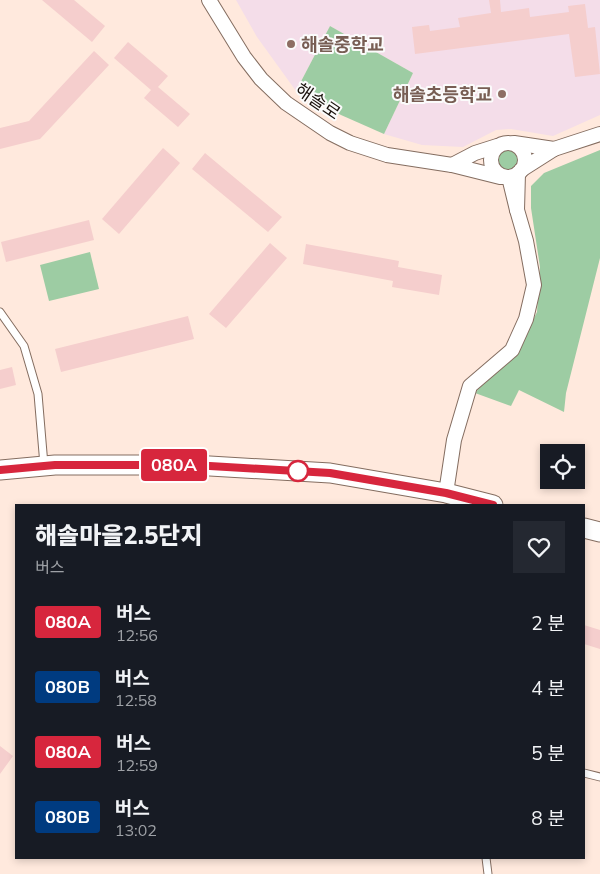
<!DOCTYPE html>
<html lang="ko">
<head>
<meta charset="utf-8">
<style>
  :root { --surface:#171b24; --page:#242831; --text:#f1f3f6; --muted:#9ea1a6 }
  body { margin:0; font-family:Mulish,"Noto Sans KR",sans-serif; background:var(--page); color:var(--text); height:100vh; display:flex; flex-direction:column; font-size:19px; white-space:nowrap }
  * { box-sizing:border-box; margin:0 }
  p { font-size:16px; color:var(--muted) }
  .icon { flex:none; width:28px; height:28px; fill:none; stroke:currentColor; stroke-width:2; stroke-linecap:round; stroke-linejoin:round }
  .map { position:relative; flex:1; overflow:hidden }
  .drawer { position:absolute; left:15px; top:504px; width:570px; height:355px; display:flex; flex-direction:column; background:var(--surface); border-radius:0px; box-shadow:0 2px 8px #0003 }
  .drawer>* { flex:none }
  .badge { padding:0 10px; border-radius:4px; font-size:18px; line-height:32px }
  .fabs { position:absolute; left:540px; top:444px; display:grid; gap:10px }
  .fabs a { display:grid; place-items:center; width:45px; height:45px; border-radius:0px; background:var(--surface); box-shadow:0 2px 8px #0003; font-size:25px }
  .map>.badge { position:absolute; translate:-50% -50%; box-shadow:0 0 0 2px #fff }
  .round { display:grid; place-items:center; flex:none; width:52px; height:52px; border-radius:0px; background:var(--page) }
  .head { display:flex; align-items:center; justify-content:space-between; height:85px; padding:0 20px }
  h1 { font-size:24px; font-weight:800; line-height:38px }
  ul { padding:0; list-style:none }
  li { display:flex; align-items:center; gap:15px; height:65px; padding:0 20px }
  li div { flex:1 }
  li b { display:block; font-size:19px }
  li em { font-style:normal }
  li .badge { min-width:55px; font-weight:700; text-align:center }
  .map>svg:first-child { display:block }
  .education { fill:#f4dde9 }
  .green { fill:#9dcca3 }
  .building { fill:#f5cecd }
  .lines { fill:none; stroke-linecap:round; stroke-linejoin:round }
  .lane-casing { stroke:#846d60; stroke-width:9 }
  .street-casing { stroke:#846d60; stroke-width:16 }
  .secondary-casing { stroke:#846d60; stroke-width:21 }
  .lane { stroke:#fff; stroke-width:7 }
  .street { stroke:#fff; stroke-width:14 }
  .secondary { stroke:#fff; stroke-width:19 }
  .line-casing { stroke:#fff; stroke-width:11 }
  .line { stroke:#d7263d; stroke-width:8 }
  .education-dot { fill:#8d6e63; stroke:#fbfbfb; stroke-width:2 }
  .stop-dot { fill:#fff; stroke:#d7263d; stroke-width:2.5 }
  .labels { text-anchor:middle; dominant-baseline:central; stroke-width:4; stroke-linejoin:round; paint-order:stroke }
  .education-label { font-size:18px; font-weight:bold; fill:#785e54; stroke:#fbfbfb; text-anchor:start }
  .street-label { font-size:18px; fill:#1a110c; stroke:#fbfbfb }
</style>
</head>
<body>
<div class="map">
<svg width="600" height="874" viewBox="0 0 600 874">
  <rect width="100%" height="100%" fill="#ffe9dd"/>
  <!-- education -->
  <polygon class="education" points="236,0 600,0 600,115 553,136 511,129 496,130 463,147 422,145 384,134 413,73 330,26 296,91 257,37"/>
  <!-- green -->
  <g class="green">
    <polygon points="330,26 413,73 384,134 341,115 296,91"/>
    <circle cx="508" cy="159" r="12"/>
    <polygon points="600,150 600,258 566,393 564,412 519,390 511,406 475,393 526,334 537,312 540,267 531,208 531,186 544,173"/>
    <polygon points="90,252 99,289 49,301 40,265"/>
  </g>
  <!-- building -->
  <g class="building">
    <polygon points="42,0 74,0 105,26 92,42"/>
    <polygon points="489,0 500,0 501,12 529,8 530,17 569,12 568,6 585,4 588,28 595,27 600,74 575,77 569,34 415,54 412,27 429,25 430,31 460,27 458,18 491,13"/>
    <polygon points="128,42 168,76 158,87 190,114 178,127 144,98 151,90 114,58"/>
    <polygon points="94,51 109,65 40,139 0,149 0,128 29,121"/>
    <polygon points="163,148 180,163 119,234 102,219"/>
    <polygon points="205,153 282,217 268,232 192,169"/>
    <polygon points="89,220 94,240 6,262 1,242"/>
    <polygon points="270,243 287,258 226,328 209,314"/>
    <polygon points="306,244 399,261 398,267 442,275 439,295 392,287 393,281 303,264"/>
    <polygon points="188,316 194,339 61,372 55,349"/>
    <polygon points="12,367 16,385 0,389 0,370"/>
    <polygon points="584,625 600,630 600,649 584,644"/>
    <polygon points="0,746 13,756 0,774"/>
  </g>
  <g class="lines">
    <defs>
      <g id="lane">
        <polyline points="0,312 24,346 38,394 44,465"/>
        <polyline points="584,773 600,777"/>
        <polyline points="486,858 488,874"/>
      </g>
      <g id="street">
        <polyline points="209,0 244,57 261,79 286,103 330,133 350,143 387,155 452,165"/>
        <circle cx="508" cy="160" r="17"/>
        <polyline points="514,143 554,149"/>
        <polyline points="497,146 475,153 452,165 500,177 509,177 517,210 518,173"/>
        <polyline points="521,170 554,149 600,134"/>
        <polyline points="446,493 454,440 470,386 512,350 526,319 534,285 526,241 517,210"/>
      </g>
      <g id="secondary">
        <polyline points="0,470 55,465 193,465 330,473 446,493 493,505"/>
        <polyline points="584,528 600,532"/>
      </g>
    </defs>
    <!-- lane casing -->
    <use href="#lane" class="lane-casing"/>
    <!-- street casing -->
    <use href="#street" class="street-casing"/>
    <!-- secondary casing -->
    <use href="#secondary" class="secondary-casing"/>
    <!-- lane -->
    <use href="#lane" class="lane"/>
    <!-- street -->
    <use href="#street" class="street"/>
    <!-- secondary -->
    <use href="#secondary" class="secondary"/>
  </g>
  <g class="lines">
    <defs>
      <polyline id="line" points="0,470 55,465 193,465 330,473 446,493 493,505"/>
    </defs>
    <!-- line casing -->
    <use href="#line" class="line-casing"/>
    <!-- line -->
    <use href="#line" class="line"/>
  </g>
  <!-- markers -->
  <g class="education-dot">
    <circle cx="291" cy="44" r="5"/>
    <circle cx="502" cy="94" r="5"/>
  </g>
  <circle class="stop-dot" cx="298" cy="471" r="10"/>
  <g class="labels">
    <!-- education labels -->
    <g class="education-label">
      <text x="301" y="44">해솔중학교</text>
      <text x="492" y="94" text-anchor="end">해솔초등학교</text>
    </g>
    <!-- street labels -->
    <g class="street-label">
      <text transform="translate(318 101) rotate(34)">해솔로</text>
    </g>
  </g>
</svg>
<div class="fabs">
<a><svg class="icon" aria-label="locate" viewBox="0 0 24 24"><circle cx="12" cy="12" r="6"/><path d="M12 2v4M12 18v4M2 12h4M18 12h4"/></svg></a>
</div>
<b class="badge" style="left:174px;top:465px;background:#d7263d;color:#fff">080A</b>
<section class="drawer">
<div class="head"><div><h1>해솔마을2.5단지</h1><p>버스</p></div><a class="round"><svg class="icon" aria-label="heart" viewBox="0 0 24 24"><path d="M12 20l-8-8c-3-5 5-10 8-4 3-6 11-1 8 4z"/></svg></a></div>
<ul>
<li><span class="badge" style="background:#d7263d;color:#fff">080A</span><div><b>버스</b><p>12:56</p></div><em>2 분</em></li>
<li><span class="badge" style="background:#003b80;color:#fff">080B</span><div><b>버스</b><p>12:58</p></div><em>4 분</em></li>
<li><span class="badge" style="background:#d7263d;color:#fff">080A</span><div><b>버스</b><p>12:59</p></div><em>5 분</em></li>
<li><span class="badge" style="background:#003b80;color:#fff">080B</span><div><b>버스</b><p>13:02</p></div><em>8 분</em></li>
</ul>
</section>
</div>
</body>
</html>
